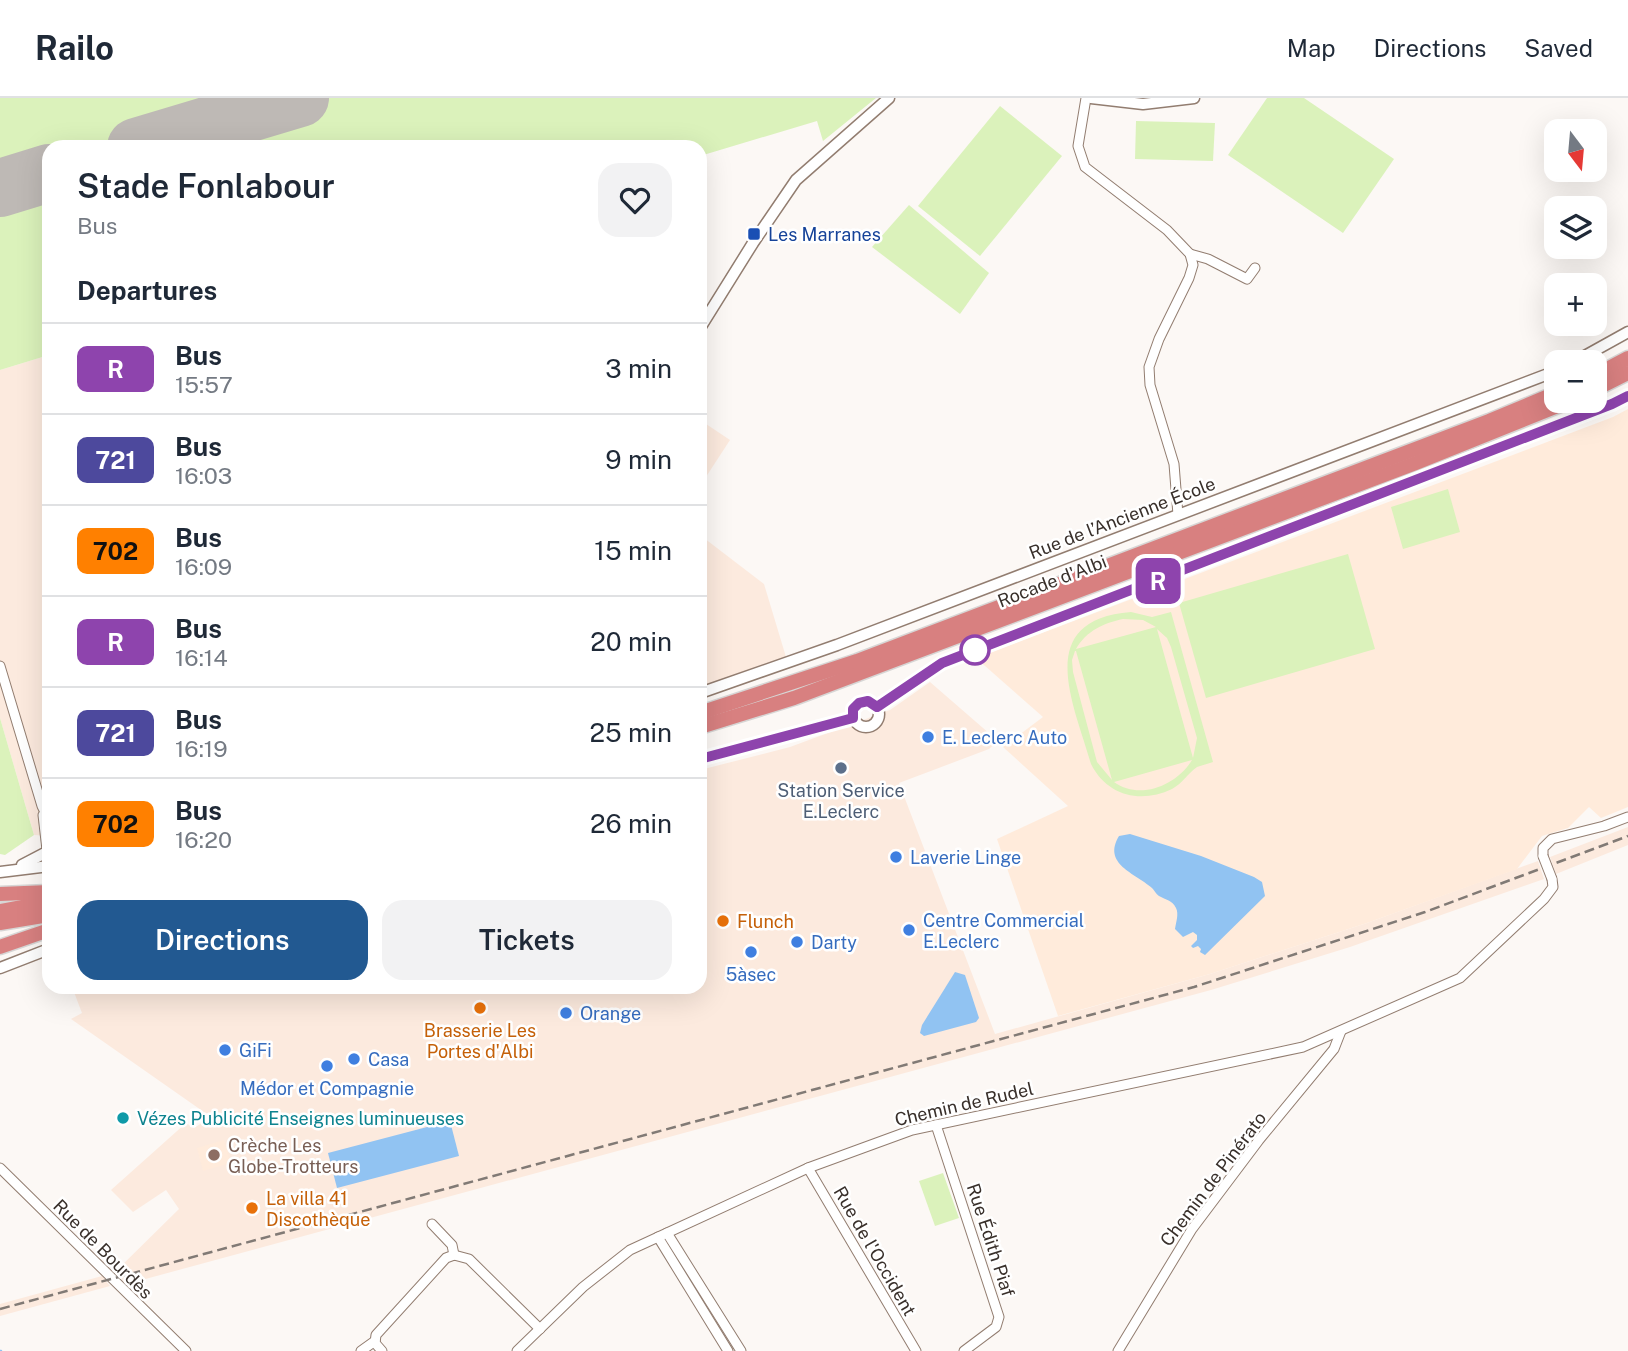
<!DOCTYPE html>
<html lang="en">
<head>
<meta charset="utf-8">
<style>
  :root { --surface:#fff; --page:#f2f2f3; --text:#1f2937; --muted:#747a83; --line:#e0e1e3; --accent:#225991 }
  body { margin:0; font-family:"Public Sans",sans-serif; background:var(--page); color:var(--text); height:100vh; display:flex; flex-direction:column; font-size:26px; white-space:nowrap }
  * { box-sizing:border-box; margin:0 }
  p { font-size:23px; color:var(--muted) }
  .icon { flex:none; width:38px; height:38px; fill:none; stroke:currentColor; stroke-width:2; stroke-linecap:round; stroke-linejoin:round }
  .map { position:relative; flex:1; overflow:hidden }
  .drawer { position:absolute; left:42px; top:42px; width:665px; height:854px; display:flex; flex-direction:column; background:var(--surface); border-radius:21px; box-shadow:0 7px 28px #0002 }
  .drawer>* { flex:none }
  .badge { padding:0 14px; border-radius:10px; font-size:24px; line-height:46px }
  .needle { width:46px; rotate:164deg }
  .buttons { position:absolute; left:1544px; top:21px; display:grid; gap:14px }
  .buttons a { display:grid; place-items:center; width:63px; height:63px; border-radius:14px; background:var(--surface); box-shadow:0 7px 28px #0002; font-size:35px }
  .map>.badge { position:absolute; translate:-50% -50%; box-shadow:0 0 0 4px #fff }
  h2 { padding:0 35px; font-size:26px; line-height:63px }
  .round { display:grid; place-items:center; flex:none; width:74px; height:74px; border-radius:21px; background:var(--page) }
  .headline { display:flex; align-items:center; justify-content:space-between; height:119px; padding:0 35px }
  h1 { font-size:33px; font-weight:600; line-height:52px }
  .primary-button { display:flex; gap:14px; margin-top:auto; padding:14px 35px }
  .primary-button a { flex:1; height:80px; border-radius:21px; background:var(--accent); color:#fff; font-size:28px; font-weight:600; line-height:80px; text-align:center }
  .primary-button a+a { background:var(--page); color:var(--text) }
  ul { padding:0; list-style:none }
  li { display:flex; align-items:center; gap:21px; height:91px; padding:0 35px; border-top:2px solid var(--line) }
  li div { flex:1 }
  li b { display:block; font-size:26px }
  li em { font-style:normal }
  li .badge { min-width:77px; font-weight:700; text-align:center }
  header { display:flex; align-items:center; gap:42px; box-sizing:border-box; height:98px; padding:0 35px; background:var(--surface); border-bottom:2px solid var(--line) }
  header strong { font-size:33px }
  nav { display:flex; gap:38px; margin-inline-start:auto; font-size:24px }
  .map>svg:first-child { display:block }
  .built { fill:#fceade }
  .education { fill:#ffebdb }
  .green { fill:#dbf2bb; fill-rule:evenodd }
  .water { fill:#91c3f2 }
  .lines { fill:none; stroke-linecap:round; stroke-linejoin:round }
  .stream { stroke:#91c3f2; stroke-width:2.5 }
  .runway { stroke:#beb9b5; stroke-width:58 }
  .minor-casing { stroke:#927d70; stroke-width:11 }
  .tertiary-casing { stroke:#927d70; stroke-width:13 }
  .trunk-casing { stroke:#d7d6d5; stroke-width:17 }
  .minor { stroke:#fff; stroke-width:9 }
  .tertiary { stroke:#fff; stroke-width:10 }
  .trunk { stroke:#d88080; stroke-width:14 }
  .rail { stroke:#817a75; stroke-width:2.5; stroke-dasharray:10 5; stroke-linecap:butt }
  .minor-bridge-casing { stroke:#927d70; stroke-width:11; stroke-linecap:butt }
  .minor-bridge { stroke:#fff; stroke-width:9 }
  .line-casing { stroke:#fff; stroke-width:16 }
  .line { stroke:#8e44ad; stroke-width:10 }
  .transit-dot { fill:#1a4fb4; stroke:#fff; stroke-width:2.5 }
  .stop-dot { fill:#fff; stroke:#8e44ad; stroke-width:3.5 }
  .shop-dot { fill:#3f7fe0; stroke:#fff; stroke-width:2.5 }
  .service-dot { fill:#5c6f8a; stroke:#fff; stroke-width:2.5 }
  .food-dot { fill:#e8710a; stroke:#fff; stroke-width:2.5 }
  .culture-dot { fill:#0f9aa8; stroke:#fff; stroke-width:2.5 }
  .education-dot { fill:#8d6e63; stroke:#fff; stroke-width:2.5 }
  .labels { text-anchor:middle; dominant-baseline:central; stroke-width:5; stroke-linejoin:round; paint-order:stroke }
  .transit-label { font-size:18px; fill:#164399; stroke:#fff; text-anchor:start }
  .street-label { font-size:18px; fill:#39302b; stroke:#fff }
  .shop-label { font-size:18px; fill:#366cbe; stroke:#fff; text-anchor:start }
  .service-label { font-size:18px; fill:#4e5e75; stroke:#fff }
  .food-label { font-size:18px; fill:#c56008; stroke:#fff; text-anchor:start }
  .culture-label { font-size:18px; fill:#0d838f; stroke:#fff; text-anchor:start }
  .education-label { font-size:18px; fill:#785e54; stroke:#fff; text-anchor:start }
</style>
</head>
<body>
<header>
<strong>Railo</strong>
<nav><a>Map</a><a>Directions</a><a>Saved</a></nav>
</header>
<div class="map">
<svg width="1628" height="1253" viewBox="0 0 1628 1253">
  <rect width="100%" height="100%" fill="#fcf8f5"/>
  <!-- built -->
  <g class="built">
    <polygon points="49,257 49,738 34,737 0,620 0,272"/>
    <polygon points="700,322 730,342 700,388"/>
    <polygon points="700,437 764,486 786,559 700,590"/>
    <polygon points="930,584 998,643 989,651 899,685 995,936 1210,876 1367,825 1538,763 1544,781 1350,849 1211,892 127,1186 115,1174 179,1111 166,1092 133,1114 111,1092 186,1025 194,1030 211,1019 71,921 82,915 72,889 700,889 700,672 790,649 890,612"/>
    <polygon points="1628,729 1628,747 1556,776 1550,759"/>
    <polygon points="102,1178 110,1188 0,1218 0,1206"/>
  </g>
  <!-- education -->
  <g class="education">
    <polygon points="1628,311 1628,709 1601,720 1589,709 1568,730 1542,738 1517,771 1367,825 1210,876 1058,918 997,741 1068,708 1003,649 1043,619 976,560 1613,319"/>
    <polygon points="224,1042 231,1065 203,1073 197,1050"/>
  </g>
  <!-- green -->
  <g class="green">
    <polygon points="0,0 876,0 823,43 817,23 700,58 700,49 49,49 49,257 0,272"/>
    <polygon points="1267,0 1304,0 1394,61 1343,135 1228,57"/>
    <polygon points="1000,8 1062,58 980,158 918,108"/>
    <polygon points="1136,23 1215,25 1213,63 1135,61"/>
    <polygon points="909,107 989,175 960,216 872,149"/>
    <polygon points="1448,391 1460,434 1403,451 1391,409"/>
    <polygon points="1348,456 1375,551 1206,600 1179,505"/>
    <path d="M1131,514L1152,519L1171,514L1213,664C1208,666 1202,667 1197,669C1188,675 1183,685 1172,691C1141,706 1107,698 1091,666C1074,606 1032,522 1131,514ZM1123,521L1143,522L1156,529L1076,551C1086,533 1104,525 1123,521ZM1157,531L1167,540L1171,549L1197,640L1193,660ZM1075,553H1076L1112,682L1097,664L1073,574L1072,562ZM1192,662C1177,687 1140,703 1114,684Z"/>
    <polygon points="0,620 34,737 5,757 0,756"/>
    <polygon points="943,1075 959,1120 935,1128 919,1083"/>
  </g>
  <!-- water -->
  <g class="water">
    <path d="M1130,736L1201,758L1254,779L1262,784L1265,798L1205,857L1200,854L1201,851L1198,848L1193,850L1191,848L1197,842V837L1193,834L1183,839L1175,831C1176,824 1179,816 1176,810C1172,802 1166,802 1159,798C1156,796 1154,792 1152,790C1135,775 1102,766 1119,738Z"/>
    <polygon points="955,874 965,877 979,920 976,924 924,938 920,935 922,927"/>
    <polygon points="450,1023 459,1058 337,1090 328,1055"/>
  </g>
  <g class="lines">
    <!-- stream -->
    <polyline class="stream" points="0,1253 1,1253"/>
    <!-- runway -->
    <g class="runway">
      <polyline points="136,49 300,0"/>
      <polyline points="0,90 49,75"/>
    </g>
    <defs>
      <g id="minor">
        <polyline points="1086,0 1078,48 1085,69 1167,132 1190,156 1193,167 1189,180 1159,241 1149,269 1150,287 1174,366 1178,417"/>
        <polyline points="1190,156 1208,161 1247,181 1255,170"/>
        <polyline points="0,568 42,708 49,722"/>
        <polyline points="43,717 47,752"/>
        <polyline points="1543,758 1543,750 1552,741 1604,728 1628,719"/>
        <polyline points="936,1027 999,1219 996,1229 964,1253"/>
        <polyline points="0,1070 186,1253"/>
        <polyline points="808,1070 916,1253"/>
        <polyline points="432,1126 452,1147 454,1157"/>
        <polyline points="667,1135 741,1253"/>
        <polyline points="658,1139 728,1253"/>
        <polyline points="361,1253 375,1243"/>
        <polyline points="382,1253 375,1245 376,1237 446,1160 454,1157 469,1161 540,1231"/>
        <polyline points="517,1253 583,1189 630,1152 808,1070 912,1032 1303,949 1460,880 1544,801 1553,789 1552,781"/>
        <polyline points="1118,1253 1192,1131 1259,1042 1334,951 1341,933"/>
      </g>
      <g id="tertiary">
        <polyline points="1091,0 1143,6 1194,0"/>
        <polyline points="700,230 753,145 796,82 889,0"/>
        <polyline points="1574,264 1628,234"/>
        <polyline points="700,595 837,547 1556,273"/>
        <circle cx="866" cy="616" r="13"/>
        <polyline points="877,609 942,565 1612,306 1628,298"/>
        <polyline points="700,661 853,620"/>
        <polyline points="22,767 45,755"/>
        <polyline points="0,774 49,768"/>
        <polyline points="0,870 49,851"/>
      </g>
      <g id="trunk">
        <polyline points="1594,278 1628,260"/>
        <polyline points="1594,292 1628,275"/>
        <polyline points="700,615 857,563 1489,323 1556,295"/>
        <polyline points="700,629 794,600 863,574 1416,365 1570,303"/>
        <polyline points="0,796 49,794"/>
        <polyline points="0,813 49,804"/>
        <polyline points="0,825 49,817"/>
        <polyline points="0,849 49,832"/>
      </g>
    </defs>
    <!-- minor casing -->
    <use href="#minor" class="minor-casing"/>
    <!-- tertiary casing -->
    <use href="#tertiary" class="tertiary-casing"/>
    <!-- trunk casing -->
    <use href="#trunk" class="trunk-casing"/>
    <!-- minor -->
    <use href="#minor" class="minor"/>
    <!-- tertiary -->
    <use href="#tertiary" class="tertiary"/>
    <!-- trunk -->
    <use href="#trunk" class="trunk"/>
    <!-- rail -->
    <polyline class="rail" points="0,1211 1194,889 1425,814 1628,738"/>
    <defs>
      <polyline id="minor-bridge" points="1543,758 1552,781"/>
    </defs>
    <!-- minor-bridge casing -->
    <use href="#minor-bridge" class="minor-bridge-casing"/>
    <!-- minor-bridge -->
    <use href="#minor-bridge" class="minor-bridge"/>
  </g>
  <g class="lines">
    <defs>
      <polyline id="line" points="700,661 853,620 853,611 859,605 868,603 877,609 942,565 1612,306 1628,298"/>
    </defs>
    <!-- line casing -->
    <use href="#line" class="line-casing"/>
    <!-- line -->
    <use href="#line" class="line"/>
  </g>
  <!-- markers -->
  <rect class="transit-dot" x="747" y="129" width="14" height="14" rx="3.5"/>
  <circle class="stop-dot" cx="975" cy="552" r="14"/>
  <g class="shop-dot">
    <circle cx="928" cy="639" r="7"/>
    <circle cx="896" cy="759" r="7"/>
    <circle cx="909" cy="832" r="7"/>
    <circle cx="797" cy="844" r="7"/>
    <circle cx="751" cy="854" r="7"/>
    <circle cx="566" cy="915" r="7"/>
    <circle cx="225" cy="952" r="7"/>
    <circle cx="354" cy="961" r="7"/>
    <circle cx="327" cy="968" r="7"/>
  </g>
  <circle class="service-dot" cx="841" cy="670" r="7"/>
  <g class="food-dot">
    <circle cx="723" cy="823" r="7"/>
    <circle cx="480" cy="910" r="7"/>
    <circle cx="252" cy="1110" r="7"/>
  </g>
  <circle class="culture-dot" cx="123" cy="1020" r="7"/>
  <circle class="education-dot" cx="214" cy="1057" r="7"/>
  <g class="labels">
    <!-- transit labels -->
    <g class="transit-label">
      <text x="768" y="136">Les Marranes</text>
    </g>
    <!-- street labels -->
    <g class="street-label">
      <text transform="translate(1122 420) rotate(-21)">Rue de l’Ancienne École</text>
      <text transform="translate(1052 483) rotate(-21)">Rocade d'Albi</text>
      <text transform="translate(964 1006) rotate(-13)">Chemin de Rudel</text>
      <text transform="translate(1213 1081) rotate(-53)">Chemin de Pinérato</text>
      <text transform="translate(991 1142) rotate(72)">Rue Édith Piaf</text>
      <text transform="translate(103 1151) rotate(45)">Rue de Bourdès</text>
      <text transform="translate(875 1153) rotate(60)">Rue de l'Occident</text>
    </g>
    <!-- shop labels -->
    <g class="shop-label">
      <text x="942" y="639">E. Leclerc Auto</text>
      <text x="910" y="759">Laverie Linge</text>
      <text x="923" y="822">Centre Commercial<tspan x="923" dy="21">E.Leclerc</tspan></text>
      <text x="811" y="844">Darty</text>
      <text x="751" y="876" text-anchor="middle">5àsec</text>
      <text x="580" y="915">Orange</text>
      <text x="239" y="952">GiFi</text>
      <text x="368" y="961">Casa</text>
      <text x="327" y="990" text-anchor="middle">Médor et Compagnie</text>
    </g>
    <!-- service labels -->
    <g class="service-label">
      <text x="841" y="692">Station Service<tspan x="841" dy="21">E.Leclerc</tspan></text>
    </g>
    <!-- food labels -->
    <g class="food-label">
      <text x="737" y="823">Flunch</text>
      <text x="480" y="932" text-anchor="middle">Brasserie Les<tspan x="480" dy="21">Portes d'Albi</tspan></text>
      <text x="266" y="1100">La villa 41<tspan x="266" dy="21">Discothèque</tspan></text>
    </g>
    <!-- culture labels -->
    <g class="culture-label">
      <text x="137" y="1020">Vézes Publicité Enseignes luminueuses</text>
    </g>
    <!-- education labels -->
    <g class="education-label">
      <text x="228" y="1047">Crèche Les<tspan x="228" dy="21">Globe-Trotteurs</tspan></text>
    </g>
  </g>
</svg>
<div class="buttons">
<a><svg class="needle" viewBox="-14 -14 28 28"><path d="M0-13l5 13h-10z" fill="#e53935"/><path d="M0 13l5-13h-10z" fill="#747a83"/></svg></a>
<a><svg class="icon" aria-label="layers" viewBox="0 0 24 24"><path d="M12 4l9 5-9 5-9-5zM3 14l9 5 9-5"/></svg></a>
<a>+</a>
<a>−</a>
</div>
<b class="badge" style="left:1158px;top:483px;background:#8e44ad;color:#fff">R</b>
<section class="drawer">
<div class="headline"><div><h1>Stade Fonlabour</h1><p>Bus</p></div><a class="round"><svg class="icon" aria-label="heart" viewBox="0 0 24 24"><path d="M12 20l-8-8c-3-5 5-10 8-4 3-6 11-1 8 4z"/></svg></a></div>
<h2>Departures</h2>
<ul>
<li><span class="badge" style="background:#8e44ad;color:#fff">R</span><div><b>Bus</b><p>15:57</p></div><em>3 min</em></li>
<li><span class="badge" style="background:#4d499d;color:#fff">721</span><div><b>Bus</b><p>16:03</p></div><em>9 min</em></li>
<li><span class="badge" style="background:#ff8000;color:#111">702</span><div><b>Bus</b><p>16:09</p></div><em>15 min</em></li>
<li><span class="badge" style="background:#8e44ad;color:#fff">R</span><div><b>Bus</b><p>16:14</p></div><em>20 min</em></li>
<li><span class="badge" style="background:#4d499d;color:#fff">721</span><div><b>Bus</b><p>16:19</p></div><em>25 min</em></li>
<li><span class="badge" style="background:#ff8000;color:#111">702</span><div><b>Bus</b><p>16:20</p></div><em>26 min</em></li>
</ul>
<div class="primary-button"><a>Directions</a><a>Tickets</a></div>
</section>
</div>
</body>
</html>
